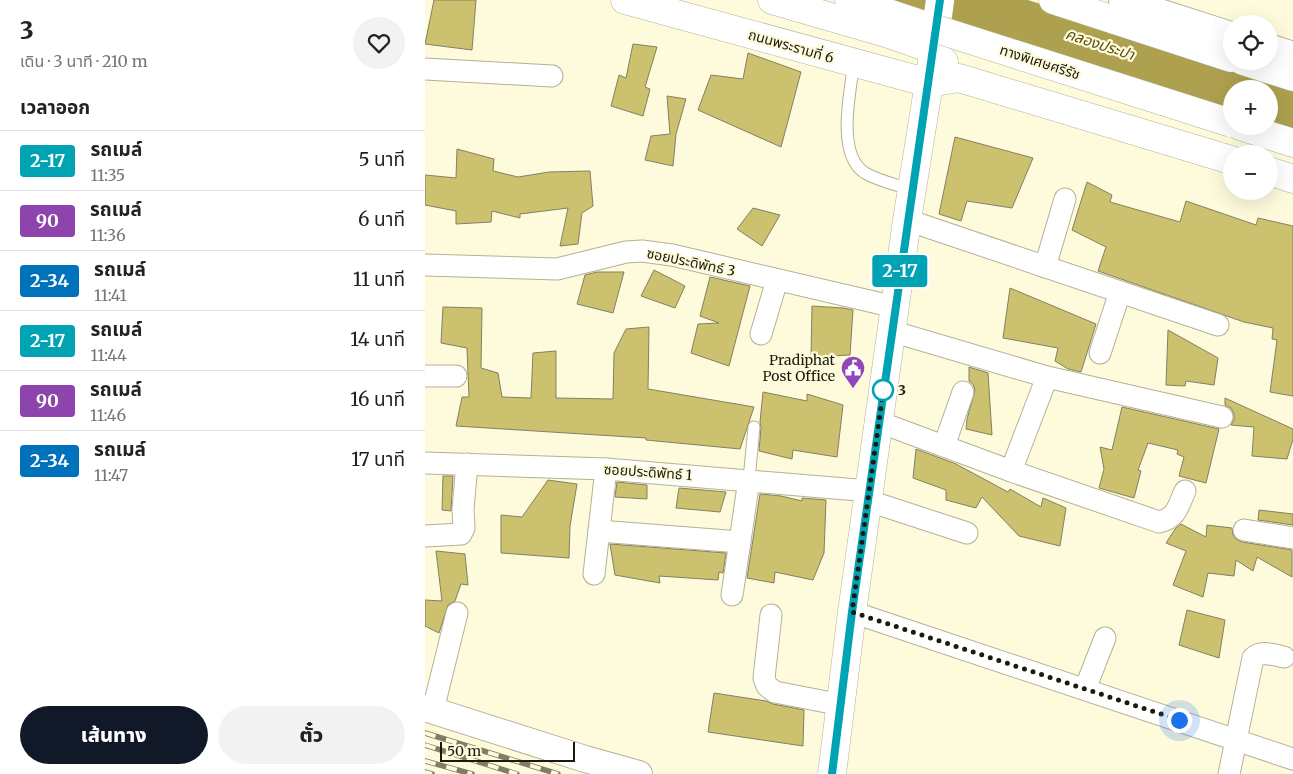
<!DOCTYPE html>
<html lang="th">
<head>
<meta charset="utf-8">
<style>
  :root { --surface:#fff; --page:#f2f2f2; --text:#222; --muted:#767676; --line:#e0e0e0; --accent:#111827 }
  body { margin:0; font-family:Merriweather,"Noto Sans Thai",serif; background:var(--page); color:var(--text); height:100vh; display:flex; flex-direction:column; font-size:19px; white-space:nowrap }
  * { box-sizing:border-box; margin:0 }
  p { font-size:16px; color:var(--muted) }
  .icon { flex:none; width:28px; height:28px; fill:none; stroke:currentColor; stroke-width:2; stroke-linecap:round; stroke-linejoin:round }
  .map { position:relative; flex:1; overflow:hidden }
  .panel { display:flex; flex-direction:column; background:var(--surface); width:425px }
  .panel>* { flex:none }
  .badge { padding:0 10px; border-radius:4px; font-size:18px; line-height:32px }
  .fabs { position:absolute; left:798px; top:15px; display:grid; gap:10px }
  .fabs a { display:grid; place-items:center; width:55px; height:55px; border-radius:50%; background:var(--surface); box-shadow:0 5px 20px #0002; font-size:25px }
  .scale { position:absolute; left:15px; bottom:12px; width:135px; box-sizing:border-box; padding-left:5px; border:2px solid #1c1a0f; border-top:0; font-size:14px; line-height:18px; white-space:nowrap; color:#1c1a0f; -webkit-text-stroke:4px #fefadc; paint-order:stroke }
  .you { position:absolute; width:25px; height:25px; margin:-12px; border:4px solid #fff; border-radius:50%; background:#1a73e8; box-shadow:0 0 0 8px #1a73e833 }
  .map>.badge { position:absolute; translate:-50% -50%; box-shadow:0 0 0 2px #fff }
  h2 { padding:0 20px; font-size:19px; line-height:45px }
  .round { display:grid; place-items:center; flex:none; width:52px; height:52px; border-radius:26px; background:var(--page) }
  .overview { display:flex; align-items:center; justify-content:space-between; height:85px; padding:0 20px }
  h1 { font-size:24px; font-weight:800; line-height:38px }
  .button { display:flex; gap:10px; margin-top:auto; padding:10px 20px }
  .button a { flex:1; height:58px; border-radius:30px; background:var(--accent); color:#fff; font-size:20px; font-weight:800; line-height:58px; text-align:center }
  .button a+a { background:var(--page); color:var(--text) }
  ul { padding:0; list-style:none }
  li { display:flex; align-items:center; gap:15px; height:60px; padding:0 20px; border-top:1px solid var(--line) }
  li div { flex:1 }
  li b { display:block; font-size:19px }
  li em { font-style:normal }
  li .badge { min-width:55px; font-weight:700; text-align:center }
  main { display:flex; flex:1; min-height:0 }
  .map>svg:first-child { display:block }
  .water { fill:#ada14f }
  .building { fill:#ccc16e; stroke:#838064 }
  .lines { fill:none; stroke-linecap:round; stroke-linejoin:round }
  .service-casing { stroke:#b5b195; stroke-width:13 }
  .minor-casing { stroke:#b5b195; stroke-width:23 }
  .tertiary-casing { stroke:#b5b195; stroke-width:28 }
  .secondary-casing { stroke:#b5b195; stroke-width:29 }
  .motorway-casing { stroke:#b5b195; stroke-width:29 }
  .service { stroke:#fff; stroke-width:11 }
  .minor { stroke:#fff; stroke-width:21 }
  .tertiary { stroke:#fff; stroke-width:26 }
  .secondary { stroke:#fff; stroke-width:28 }
  .motorway { stroke:#fff; stroke-width:28 }
  .rail-casing { stroke:#7f7c68; stroke-width:5.5 }
  .rail { stroke:#fefadc; stroke-width:4; stroke-dasharray:11; stroke-linecap:butt }
  .motorway-bridge-casing { stroke:#b5b195; stroke-width:29; stroke-linecap:butt }
  .motorway-bridge { stroke:#fff; stroke-width:28 }
  .line-casing { stroke:#fff; stroke-width:11 }
  .line { stroke:#00a3b4; stroke-width:8 }
  .walk { stroke:#1c1a0f; stroke-width:5; stroke-dasharray:0 9 }
  .stop-dot { fill:#fff; stroke:#00a3b4; stroke-width:2.5 }
  .labels { text-anchor:middle; dominant-baseline:central; stroke-width:4.5; stroke-linejoin:round; paint-order:stroke }
  .street-label { font-size:14px; fill:#1c1a0f; stroke:#fefadc }
  .poi-label { font-size:14px; fill:#1c1a0f; stroke:#fefadc; text-anchor:end }
  .stop-label { font-size:14px; font-weight:bold; fill:#1c1a0f; stroke:#fefadc; text-anchor:start }
  .water-label { font-size:15px; font-style:italic; fill:#585010; stroke:#fefadc }
</style>
</head>
<body>
<main>
<section class="panel">
<div class="overview"><div><h1>3</h1><p>เดิน · 3 นาที · 210 m</p></div><a class="round"><svg class="icon" aria-label="heart" viewBox="0 0 24 24"><path d="M12 20l-8-8c-3-5 5-10 8-4 3-6 11-1 8 4z"/></svg></a></div>
<h2>เวลาออก</h2>
<ul>
<li><span class="badge" style="background:#00a3b4;color:#fff">2-17</span><div><b>รถเมล์</b><p>11:35</p></div><em>5 นาที</em></li>
<li><span class="badge" style="background:#8e44ad;color:#fff">90</span><div><b>รถเมล์</b><p>11:36</p></div><em>6 นาที</em></li>
<li><span class="badge" style="background:#0072bc;color:#fff">2-34</span><div><b>รถเมล์</b><p>11:41</p></div><em>11 นาที</em></li>
<li><span class="badge" style="background:#00a3b4;color:#fff">2-17</span><div><b>รถเมล์</b><p>11:44</p></div><em>14 นาที</em></li>
<li><span class="badge" style="background:#8e44ad;color:#fff">90</span><div><b>รถเมล์</b><p>11:46</p></div><em>16 นาที</em></li>
<li><span class="badge" style="background:#0072bc;color:#fff">2-34</span><div><b>รถเมล์</b><p>11:47</p></div><em>17 นาที</em></li>
</ul>
<div class="button"><a>เส้นทาง</a><a>ตั๋ว</a></div>
</section>
<div class="map">
<svg width="868" height="774" viewBox="0 0 868 774">
  <rect width="100%" height="100%" fill="#fefadc"/>
  <!-- water -->
  <polygon class="water" points="461,0 603,0 868,84 868,129 844,121 844,89 806,89 806,109"/>
  <!-- building -->
  <g class="building">
    <polygon points="9,0 51,0 47,50 0,44"/>
    <polygon points="208,44 232,47 220,87 225,89 218,116 186,106 194,75 201,78"/>
    <polygon points="323,53 376,72 356,147 273,110 286,75 318,79"/>
    <polygon points="242,96 261,99 251,134 248,166 220,160 226,136 245,134"/>
    <polygon points="530,137 608,158 587,208 542,201 536,221 514,214"/>
    <polygon points="32,149 69,159 68,171 93,177 124,172 165,171 168,206 157,213 153,244 135,246 143,208 95,214 95,218 67,211 66,222 31,224 31,211 0,205 0,175 31,178"/>
    <polygon points="662,182 687,195 685,202 755,222 761,201 831,225 833,218 868,226 868,396 845,392 852,340 847,339 848,328 819,322 673,271 681,247 647,230"/>
    <polygon points="328,208 355,215 337,246 312,229"/>
    <polygon points="229,270 260,286 250,308 216,296"/>
    <polygon points="172,272 199,272 188,313 152,304 160,275"/>
    <polygon points="285,277 325,286 304,366 266,353 273,324 294,323 275,316"/>
    <polygon points="585,288 671,324 656,372 643,369 630,361 633,348 578,338"/>
    <polygon points="387,306 418,308 428,310 425,355 386,357"/>
    <polygon points="18,307 57,308 56,368 73,373 77,397 106,398 108,353 131,351 131,398 188,399 189,353 201,329 224,327 223,389 329,407 315,449 221,440 221,438 31,426 37,397 44,397 42,348 16,343"/>
    <polygon points="743,330 793,358 789,385 761,381 760,386 741,385"/>
    <polygon points="544,367 563,373 567,435 541,429 542,419 550,390 548,384 544,381"/>
    <polygon points="338,392 382,401 382,394 418,405 412,457 368,450 367,459 334,451 336,428 335,422"/>
    <polygon points="800,398 868,429 868,439 862,459 827,456 829,427 806,425 809,420 809,414 806,408 800,405"/>
    <polygon points="697,407 794,429 781,483 754,476 759,457 752,454 753,450 723,443 713,470 716,471 709,498 674,488 679,469 675,447 687,450"/>
    <polygon points="491,449 531,464 583,492 585,489 616,507 618,498 641,508 635,546 594,536 557,497 551,508 521,500 521,490 488,478"/>
    <polygon points="18,476 28,476 26,511 17,510"/>
    <polygon points="123,480 152,484 145,526 144,558 76,553 76,515 97,517"/>
    <polygon points="192,482 222,485 222,499 190,497"/>
    <polygon points="254,488 301,492 295,512 251,508"/>
    <polygon points="335,494 356,496 377,501 377,498 401,500 399,553 388,580 350,572 349,583 322,578"/>
    <polygon points="834,510 868,514 868,525 833,520"/>
    <polygon points="756,524 781,537 782,525 807,528 808,535 811,539 817,542 867,550 867,577 832,557 828,571 811,560 809,576 783,573 778,597 748,585 761,551 741,543 750,529"/>
    <polygon points="185,544 301,553 298,573 294,572 293,580 234,576 235,583 190,575"/>
    <polygon points="11,551 40,554 43,585 36,584 30,601 23,605 14,633 0,626 0,600 17,601"/>
    <polygon points="762,610 800,620 794,658 754,645"/>
    <polygon points="289,693 341,701 348,704 379,710 378,746 283,732"/>
  </g>
  <g class="lines">
    <defs>
      <g id="service">
        <path d="M429,63C425,92 411,155 440,173C454,181 472,185 487,190"/>
        <polyline points="324,480 329,427"/>
      </g>
      <g id="minor">
        <polyline points="0,69 127,76"/>
        <polyline points="482,220 793,325"/>
        <polyline points="0,265 132,269 201,252 217,251 247,255 470,307"/>
        <polyline points="620,267 640,199"/>
        <polyline points="466,331 622,377 797,417"/>
        <polyline points="336,334 352,280"/>
        <polyline points="675,353 695,292"/>
        <polyline points="0,376 31,376"/>
        <path d="M454,422L586,471L734,522C752,518 753,506 760,491"/>
        <polyline points="519,446 538,392"/>
        <polyline points="0,463 181,469 445,491"/>
        <polyline points="586,471 622,377"/>
        <polyline points="444,501 542,533"/>
        <polyline points="819,530 868,538"/>
        <polyline points="174,531 315,542"/>
        <polyline points="1,536 36,534 39,528 38,509 42,464"/>
        <polyline points="169,574 181,469"/>
        <polyline points="307,595 324,480"/>
        <polyline points="427,612 868,759"/>
        <polyline points="346,615 339,678 342,686 350,692 417,705"/>
        <polyline points="660,689 680,638"/>
        <polyline points="8,710 32,613"/>
        <path d="M804,774L828,658C836,650 849,655 859,657"/>
      </g>
      <g id="tertiary">
        <polyline points="697,0 806,35"/>
        <polyline points="844,47 868,55"/>
        <polyline points="0,708 160,759 214,774"/>
      </g>
      <g id="secondary">
        <polyline points="200,0 504,83 534,78 806,160"/>
        <polyline points="347,0 461,33 507,49 519,62"/>
        <polyline points="844,171 868,179"/>
        <polyline points="407,774 427,612 482,220 504,83 515,0"/>
      </g>
      <g id="motorway">
        <polyline points="424,0 508,28"/>
        <polyline points="628,0 806,58"/>
        <polyline points="818,61 868,77"/>
        <polyline points="815,126 868,143"/>
      </g>
    </defs>
    <!-- service casing -->
    <use href="#service" class="service-casing"/>
    <!-- minor casing -->
    <use href="#minor" class="minor-casing"/>
    <!-- tertiary casing -->
    <use href="#tertiary" class="tertiary-casing"/>
    <!-- secondary casing -->
    <use href="#secondary" class="secondary-casing"/>
    <!-- motorway casing -->
    <use href="#motorway" class="motorway-casing"/>
    <!-- service -->
    <use href="#service" class="service"/>
    <!-- minor -->
    <use href="#minor" class="minor"/>
    <!-- tertiary -->
    <use href="#tertiary" class="tertiary"/>
    <!-- secondary -->
    <use href="#secondary" class="secondary"/>
    <!-- motorway -->
    <use href="#motorway" class="motorway"/>
    <defs>
      <g id="rail">
        <polyline points="0,733 133,774"/>
        <polyline points="0,745 92,774"/>
        <polyline points="0,761 47,774"/>
        <polyline points="0,772 7,774"/>
      </g>
    </defs>
    <!-- rail casing -->
    <use href="#rail" class="rail-casing"/>
    <!-- rail -->
    <use href="#rail" class="rail"/>
    <defs>
      <polyline id="motorway-bridge" points="508,28 806,123"/>
    </defs>
    <!-- motorway-bridge casing -->
    <use href="#motorway-bridge" class="motorway-bridge-casing"/>
    <!-- motorway-bridge -->
    <use href="#motorway-bridge" class="motorway-bridge"/>
  </g>
  <g class="lines">
    <defs>
      <polyline id="line" points="407,774 427,612 515,0"/>
    </defs>
    <!-- line casing -->
    <use href="#line" class="line-casing"/>
    <!-- line -->
    <use href="#line" class="line"/>
    <!-- walk -->
    <polyline class="walk" points="458,390 459,386 427,612 754,720"/>
  </g>
  <!-- icons -->
  <defs>
    <symbol id="civic-pin" viewBox="-11 -11 22 30"><path d="M0 17L-7.5 6A9.5 9.5 0 1 1 7.5 6Z" fill="#9147ba" stroke="#fefadc"/><path d="M-.6-6.5H3V-4.5H.6V-3L4-1V1h2V6H-6V1h2V-1L-.6-3ZM-1.2 2.5V6h2.4V2.5Z" fill="#fff"/></symbol>
  </defs>
  <g fill-rule="evenodd">
    <use href="#civic-pin" x="414" y="354" width="28" height="38"/>
  </g>
  <!-- markers -->
  <circle class="stop-dot" cx="458" cy="390" r="10"/>
  <g class="labels">
    <!-- street labels -->
    <g class="street-label">
      <text transform="translate(366 46) rotate(16)">ถนนพระรามที่ 6</text>
      <text transform="translate(615 62) rotate(18)">ทางพิเศษศรีรัช</text>
      <text transform="translate(266 262) rotate(12)">ซอยประดิพัทธ์ 3</text>
      <text transform="translate(223 472) rotate(4)">ซอยประดิพัทธ์ 1</text>
    </g>
    <!-- poi labels -->
    <g class="poi-label">
      <text x="410" y="360">Pradiphat<tspan x="410" dy="16">Post Office</tspan></text>
    </g>
    <!-- stop labels -->
    <g class="stop-label">
      <text x="473" y="390">3</text>
    </g>
    <!-- water labels -->
    <g class="water-label">
      <text transform="translate(675 44) rotate(18)">คลองประปา</text>
    </g>
  </g>
</svg>
<div class="fabs">
<a><svg class="icon" aria-label="locate" viewBox="0 0 24 24"><circle cx="12" cy="12" r="6"/><path d="M12 2v4M12 18v4M2 12h4M18 12h4"/></svg></a>
<a>+</a>
<a>−</a>
</div>
<div class="scale">50 m</div>
<div class="you" style="left:754px;top:720px"></div>
<b class="badge" style="left:475px;top:271px;background:#00a3b4;color:#fff">2-17</b>
</div>
</main>
</body>
</html>
